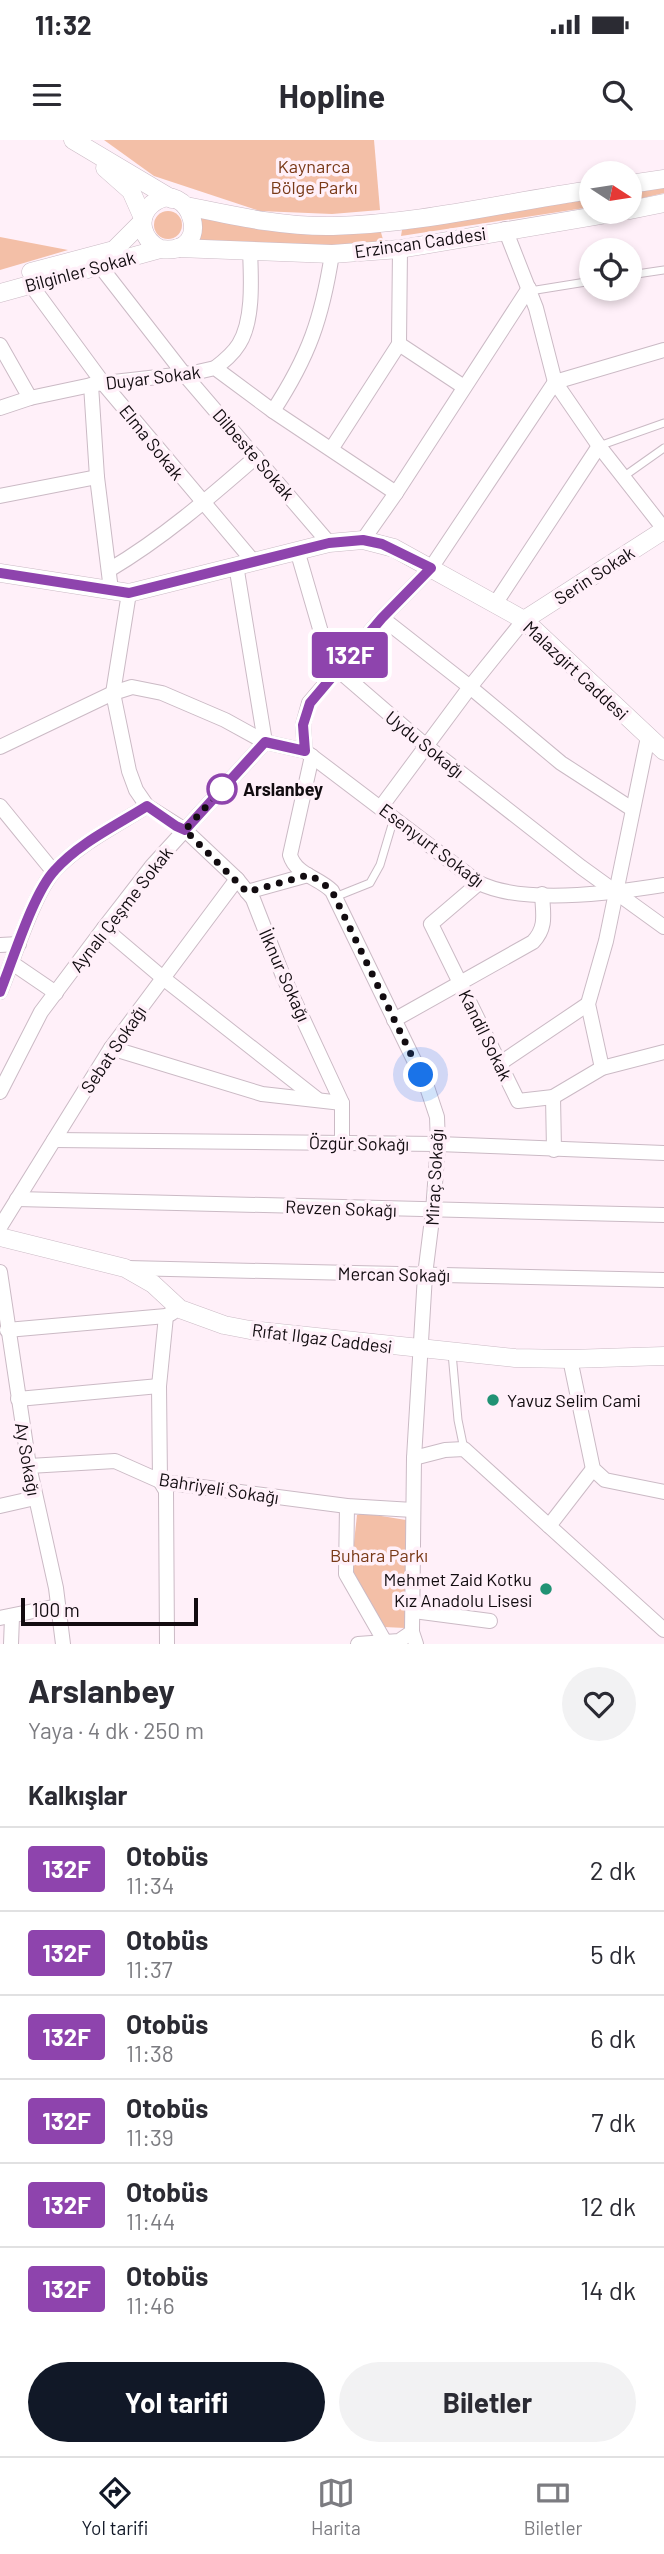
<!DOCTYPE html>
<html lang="tr">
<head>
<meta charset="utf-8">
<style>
  :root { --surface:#fff; --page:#f2f2f3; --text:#2b2b33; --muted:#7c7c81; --line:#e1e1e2; --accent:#111827 }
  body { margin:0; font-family:Barlow,sans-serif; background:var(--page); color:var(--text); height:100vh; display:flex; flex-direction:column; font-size:26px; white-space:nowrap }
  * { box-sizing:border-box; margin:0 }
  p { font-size:23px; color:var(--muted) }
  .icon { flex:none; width:38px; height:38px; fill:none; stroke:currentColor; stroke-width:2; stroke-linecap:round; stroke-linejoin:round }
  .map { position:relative; height:1504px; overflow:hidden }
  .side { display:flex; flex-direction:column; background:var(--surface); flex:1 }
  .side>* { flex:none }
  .badge { padding:0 14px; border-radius:5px; font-size:24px; line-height:46px }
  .needle { width:46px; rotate:102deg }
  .controls { position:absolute; left:579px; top:21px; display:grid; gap:14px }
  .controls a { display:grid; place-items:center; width:63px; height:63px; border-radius:50%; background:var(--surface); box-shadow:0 4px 10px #0003; font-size:35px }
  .scale { position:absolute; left:21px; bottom:18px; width:177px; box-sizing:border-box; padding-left:7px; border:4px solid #120c10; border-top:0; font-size:19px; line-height:24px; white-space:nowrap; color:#120c10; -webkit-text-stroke:5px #fff0f9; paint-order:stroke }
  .you { position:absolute; width:35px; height:35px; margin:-18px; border:5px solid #fff; border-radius:50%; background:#1a73e8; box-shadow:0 0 0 10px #1a73e833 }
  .map>.badge { position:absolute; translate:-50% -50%; box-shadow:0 0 0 4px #fff }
  h2 { padding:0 28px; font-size:26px; line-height:63px }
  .round { display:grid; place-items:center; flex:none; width:74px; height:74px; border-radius:37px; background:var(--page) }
  .summary { display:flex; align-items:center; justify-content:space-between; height:119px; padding:0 28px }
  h1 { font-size:33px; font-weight:700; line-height:52px }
  .button { display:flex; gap:14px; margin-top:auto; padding:14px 28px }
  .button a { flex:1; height:80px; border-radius:42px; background:var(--accent); color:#fff; font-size:28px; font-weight:700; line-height:80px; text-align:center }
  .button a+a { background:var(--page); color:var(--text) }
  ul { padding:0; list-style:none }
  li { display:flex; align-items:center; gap:21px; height:84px; padding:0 28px; border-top:2px solid var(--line) }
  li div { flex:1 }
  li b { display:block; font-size:26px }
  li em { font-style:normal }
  li .badge { min-width:77px; font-weight:700; text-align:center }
  .status { display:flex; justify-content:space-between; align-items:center; height:49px; padding:0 35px; background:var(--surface); direction:ltr }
  .status svg { height:19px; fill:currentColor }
  header { display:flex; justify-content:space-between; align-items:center; height:91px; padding:0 28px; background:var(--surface); font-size:32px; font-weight:700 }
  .menu { display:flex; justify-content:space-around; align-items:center; height:98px; border-top:2px solid var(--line); background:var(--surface); font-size:19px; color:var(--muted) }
  .menu a { display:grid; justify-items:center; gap:4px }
  .menu .selected { color:var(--accent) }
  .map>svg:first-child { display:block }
  .green { fill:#f3bfa7 }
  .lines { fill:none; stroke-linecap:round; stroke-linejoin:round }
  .service-casing { stroke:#cbbac5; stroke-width:9 }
  .minor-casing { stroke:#cbbac5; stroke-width:16 }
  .tertiary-casing { stroke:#cbbac5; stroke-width:19 }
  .service { stroke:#fff; stroke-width:7 }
  .minor { stroke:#fff; stroke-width:14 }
  .tertiary { stroke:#fff; stroke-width:18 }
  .line-casing { stroke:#fff; stroke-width:16 }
  .line { stroke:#8e44ad; stroke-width:10 }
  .walk { stroke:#120c10; stroke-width:7; stroke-dasharray:0 12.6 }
  .stop-dot { fill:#fff; stroke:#8e44ad; stroke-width:3.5 }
  .poi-dot { fill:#219274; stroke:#fff0f9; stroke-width:2.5 }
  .labels { text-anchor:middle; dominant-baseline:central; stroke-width:7; stroke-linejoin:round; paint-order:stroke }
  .park-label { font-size:18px; fill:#793a18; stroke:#fff0f9 }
  .street-label { font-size:18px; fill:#120c10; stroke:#fff0f9 }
  .stop-label { font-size:18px; font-weight:bold; fill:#120c10; stroke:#fff0f9; text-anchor:start }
  .poi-label { font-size:18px; fill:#120c10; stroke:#fff0f9; text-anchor:start }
</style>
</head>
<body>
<div class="status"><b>11:32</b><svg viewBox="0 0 49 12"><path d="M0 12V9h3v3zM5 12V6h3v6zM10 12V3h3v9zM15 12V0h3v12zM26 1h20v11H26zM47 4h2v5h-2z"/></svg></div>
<header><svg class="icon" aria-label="menu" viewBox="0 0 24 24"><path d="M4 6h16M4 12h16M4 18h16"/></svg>Hopline<svg class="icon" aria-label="search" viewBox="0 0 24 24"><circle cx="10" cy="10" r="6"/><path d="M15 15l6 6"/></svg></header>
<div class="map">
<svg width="664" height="1504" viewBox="0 0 664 1504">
  <rect width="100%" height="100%" fill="#fff0f9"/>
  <!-- green -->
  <g class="green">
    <polygon points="104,0 374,0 380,70 332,74 260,71 154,36"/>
    <polygon points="664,46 664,53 630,61 630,53"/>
    <polygon points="591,59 591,67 401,96 402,90"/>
    <circle cx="168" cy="85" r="14"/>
    <path d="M197,74L261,90L328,93L380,89L384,103C352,107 319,108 286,106C255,104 226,100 195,102Z"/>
    <polygon points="0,97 68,110 0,130"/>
    <polygon points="363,1373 406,1380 405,1488 384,1487 351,1430 357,1375"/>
  </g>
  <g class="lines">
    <defs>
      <g id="service">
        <polyline points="630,135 664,130"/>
        <polyline points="530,151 592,141"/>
        <polyline points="599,306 664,283"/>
        <polyline points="623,337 664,308"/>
        <polyline points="335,757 370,743 380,725 394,678"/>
        <polyline points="452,1213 458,1280 464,1309"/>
      </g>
      <g id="minor">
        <polyline points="505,89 536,168 555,242 599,306 664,389"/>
        <polyline points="400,109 399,204 464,247"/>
        <polyline points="100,126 184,234 329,403"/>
        <polyline points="31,145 103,243 253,421"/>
        <polyline points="0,205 30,258"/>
        <path d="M215,228C224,221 233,214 239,204C254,180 251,137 250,110"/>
        <polyline points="91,245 97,337 111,450"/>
        <polyline points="0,268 30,258 96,244 193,233 215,228 273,271 396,353"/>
        <path d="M273,271C309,216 322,178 332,114"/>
        <polyline points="332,308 399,204"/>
        <polyline points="0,356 97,337"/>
        <polyline points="363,400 396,353 529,148"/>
        <polyline points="297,410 330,523 425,605 581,727 664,787"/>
        <polyline points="236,425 265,602"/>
        <path d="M109,430C163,398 209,358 256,317"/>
        <polyline points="129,453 113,553 129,631 136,650 147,666 185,690 237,739 253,759 283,836 342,963 342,1003"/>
        <polyline points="495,464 599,306"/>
        <polyline points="382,478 470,547 561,623 632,669"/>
        <path d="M0,607L113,553L132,547L162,553L225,580L265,602L305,611L479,743C524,765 615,753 664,745"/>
        <polyline points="305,611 303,585 309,563 382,478 431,428 555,242 664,210"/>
        <path d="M312,616L290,715C296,735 318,737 332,751L427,947L437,977L438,1004L433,1071L425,1135L414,1318L412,1492L416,1504"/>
        <polyline points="0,666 53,731"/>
        <polyline points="381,667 470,547 524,480"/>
        <polyline points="479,743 431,784 518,961 553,957 602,928 664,912"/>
        <polyline points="247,752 308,735"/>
        <polyline points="104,788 163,838 317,959"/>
        <polyline points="0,805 19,804"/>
        <polyline points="12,823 56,853"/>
        <path d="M0,852C13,821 34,752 55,730C80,703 117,685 147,666"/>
        <path d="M394,880L533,802C547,787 543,774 542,754"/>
        <polyline points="111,908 262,954 342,963"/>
        <polyline points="499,924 588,864"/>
        <polyline points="602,928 588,864 606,801 648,597"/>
        <polyline points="0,952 41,872 104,788 152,726 265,602"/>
        <polyline points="553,957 554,1010"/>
        <polyline points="54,1000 438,1004 664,1013"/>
        <polyline points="17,1059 664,1075"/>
        <polyline points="0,1087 111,908 237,739"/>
        <polyline points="127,1128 664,1140"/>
        <polyline points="0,1132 29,1326 56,1448 63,1504"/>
        <polyline points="166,1176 159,1246 160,1341 166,1351 167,1504"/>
        <polyline points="7,1190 166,1176 172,1173"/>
        <polyline points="570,1219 593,1329 605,1340 664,1352"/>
        <polyline points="18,1259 159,1246"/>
        <polyline points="414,1318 445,1310 464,1309 664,1490"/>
        <polyline points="29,1326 115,1321 160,1341 171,1343 347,1366 413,1370"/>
        <polyline points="0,1366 35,1358"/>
        <polyline points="347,1366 346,1434 385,1502"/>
        <polyline points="549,1386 593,1329"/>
        <polyline points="414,1471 490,1481"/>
        <polyline points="0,1478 58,1466"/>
        <polyline points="11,1504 12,1477"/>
        <polyline points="358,1504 399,1501 412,1492"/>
      </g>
      <g id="tertiary">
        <polyline points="73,0 172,59"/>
        <polyline points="105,28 131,51 143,78"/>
        <polyline points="630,44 664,39"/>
        <path d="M186,66C235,76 283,87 333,86C420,84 506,62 592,50"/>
        <polyline points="630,70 664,63"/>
        <polyline points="178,108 332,114 400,109 619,72"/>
        <polyline points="31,132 114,110 142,82"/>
        <path d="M0,153L160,109C218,117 189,34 152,64C135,79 143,100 160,109"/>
        <polyline points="0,433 129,453 329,403 363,400 394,408 524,480 664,611"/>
        <polyline points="524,480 664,390"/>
        <polyline points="0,1097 125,1128 153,1144 180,1169 224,1185 250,1190 515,1218 570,1219 664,1216"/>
      </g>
    </defs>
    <!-- service casing -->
    <use href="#service" class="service-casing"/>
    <!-- minor casing -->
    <use href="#minor" class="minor-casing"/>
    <!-- tertiary casing -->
    <use href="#tertiary" class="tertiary-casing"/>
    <!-- service -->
    <use href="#service" class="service"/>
    <!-- minor -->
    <use href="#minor" class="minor"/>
    <!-- tertiary -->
    <use href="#tertiary" class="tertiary"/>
  </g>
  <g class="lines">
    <defs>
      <path id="line" d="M0,433L129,453L329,403L363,400L382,404L431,428L382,478L310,563L303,585L305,611L265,602L185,690L176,686L147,666C117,685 79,703 55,730C33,753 13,820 0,852"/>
    </defs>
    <!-- line casing -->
    <use href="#line" class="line-casing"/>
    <!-- line -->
    <use href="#line" class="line"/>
    <!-- walk -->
    <polyline class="walk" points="222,649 185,690 247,752 308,735 319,740 332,751 421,935"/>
  </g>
  <!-- markers -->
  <circle class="stop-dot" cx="222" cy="649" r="14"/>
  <g class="poi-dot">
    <circle cx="493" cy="1260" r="7"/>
    <circle cx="546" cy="1449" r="7"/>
  </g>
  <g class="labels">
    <!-- park labels -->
    <g class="park-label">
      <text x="314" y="26">Kaynarca<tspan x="314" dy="21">Bölge Parkı</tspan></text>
      <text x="379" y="1415">Buhara Parkı</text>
    </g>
    <!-- street labels -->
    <g class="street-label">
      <text transform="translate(420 102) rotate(-8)">Erzincan Caddesi</text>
      <text transform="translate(80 131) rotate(-15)">Bilginler Sokak</text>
      <text transform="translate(153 237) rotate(-7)">Duyar Sokak</text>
      <text transform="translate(152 302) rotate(51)">Elma Sokak</text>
      <text transform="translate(254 314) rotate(49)">Dilbeste Sokak</text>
      <text transform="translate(594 435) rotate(-33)">Serin Sokak</text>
      <text transform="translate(576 530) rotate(43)">Malazgirt Caddesi</text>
      <text transform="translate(425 604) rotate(39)">Uydu Sokağı</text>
      <text transform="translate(432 705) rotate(37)">Esenyurt Sokağı</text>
      <text transform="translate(121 769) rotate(-52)">Aynalı Çeşme Sokak</text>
      <text transform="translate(285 835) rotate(66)">İlknur Sokağı</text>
      <text transform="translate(486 895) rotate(64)">Kandil Sokak</text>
      <text transform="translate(113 909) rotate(-56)">Sebat Sokağı</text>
      <text transform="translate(359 1003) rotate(1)">Özgür Sokağı</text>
      <text transform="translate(434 1037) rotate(-87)">Miraç Sokağı</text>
      <text transform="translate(341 1068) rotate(2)">Revzen Sokağı</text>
      <text transform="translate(394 1134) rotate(1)">Mercan Sokağı</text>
      <text transform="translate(322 1198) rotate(7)">Rıfat Ilgaz Caddesi</text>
      <text transform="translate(28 1319) rotate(80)">Ay Sokağı</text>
      <text transform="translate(219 1348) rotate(9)">Bahriyeli Sokağı</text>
    </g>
    <!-- stop labels -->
    <g class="stop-label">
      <text x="243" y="649">Arslanbey</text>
    </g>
    <!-- poi labels -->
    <g class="poi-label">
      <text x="507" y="1260">Yavuz Selim Cami</text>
      <text x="532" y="1439" text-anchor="end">Mehmet Zaid Kotku<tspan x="532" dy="21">Kız Anadolu Lisesi</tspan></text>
    </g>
  </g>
</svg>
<div class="controls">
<a><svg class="needle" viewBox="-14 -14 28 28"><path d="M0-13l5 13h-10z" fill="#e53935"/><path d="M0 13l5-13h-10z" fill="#7c7c81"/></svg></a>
<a><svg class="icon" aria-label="locate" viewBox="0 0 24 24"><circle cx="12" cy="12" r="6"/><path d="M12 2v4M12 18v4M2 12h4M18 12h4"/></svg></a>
</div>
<div class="scale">100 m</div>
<div class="you" style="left:421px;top:935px"></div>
<b class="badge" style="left:350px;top:515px;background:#8e44ad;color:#fff">132F</b>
</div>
<section class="side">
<div class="summary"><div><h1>Arslanbey</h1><p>Yaya · 4 dk · 250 m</p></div><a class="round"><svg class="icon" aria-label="heart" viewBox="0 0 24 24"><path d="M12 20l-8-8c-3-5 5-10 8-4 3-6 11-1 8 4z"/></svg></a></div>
<h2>Kalkışlar</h2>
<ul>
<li><span class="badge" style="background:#8e44ad;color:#fff">132F</span><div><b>Otobüs</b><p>11:34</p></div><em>2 dk</em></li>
<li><span class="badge" style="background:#8e44ad;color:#fff">132F</span><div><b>Otobüs</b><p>11:37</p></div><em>5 dk</em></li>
<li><span class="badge" style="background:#8e44ad;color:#fff">132F</span><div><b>Otobüs</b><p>11:38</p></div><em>6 dk</em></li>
<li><span class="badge" style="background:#8e44ad;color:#fff">132F</span><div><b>Otobüs</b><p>11:39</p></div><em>7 dk</em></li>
<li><span class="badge" style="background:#8e44ad;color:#fff">132F</span><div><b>Otobüs</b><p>11:44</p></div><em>12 dk</em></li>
<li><span class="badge" style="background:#8e44ad;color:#fff">132F</span><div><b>Otobüs</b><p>11:46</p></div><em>14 dk</em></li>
</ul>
<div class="button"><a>Yol tarifi</a><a>Biletler</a></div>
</section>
<nav class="menu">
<a class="selected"><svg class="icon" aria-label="directions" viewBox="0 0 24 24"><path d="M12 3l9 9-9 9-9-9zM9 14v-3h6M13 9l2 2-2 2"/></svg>Yol tarifi</a>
<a><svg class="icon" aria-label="map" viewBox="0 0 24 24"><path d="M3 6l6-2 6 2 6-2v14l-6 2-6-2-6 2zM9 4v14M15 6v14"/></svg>Harita</a>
<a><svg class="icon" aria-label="tickets" viewBox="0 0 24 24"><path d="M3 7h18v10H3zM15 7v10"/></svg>Biletler</a>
</nav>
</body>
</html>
